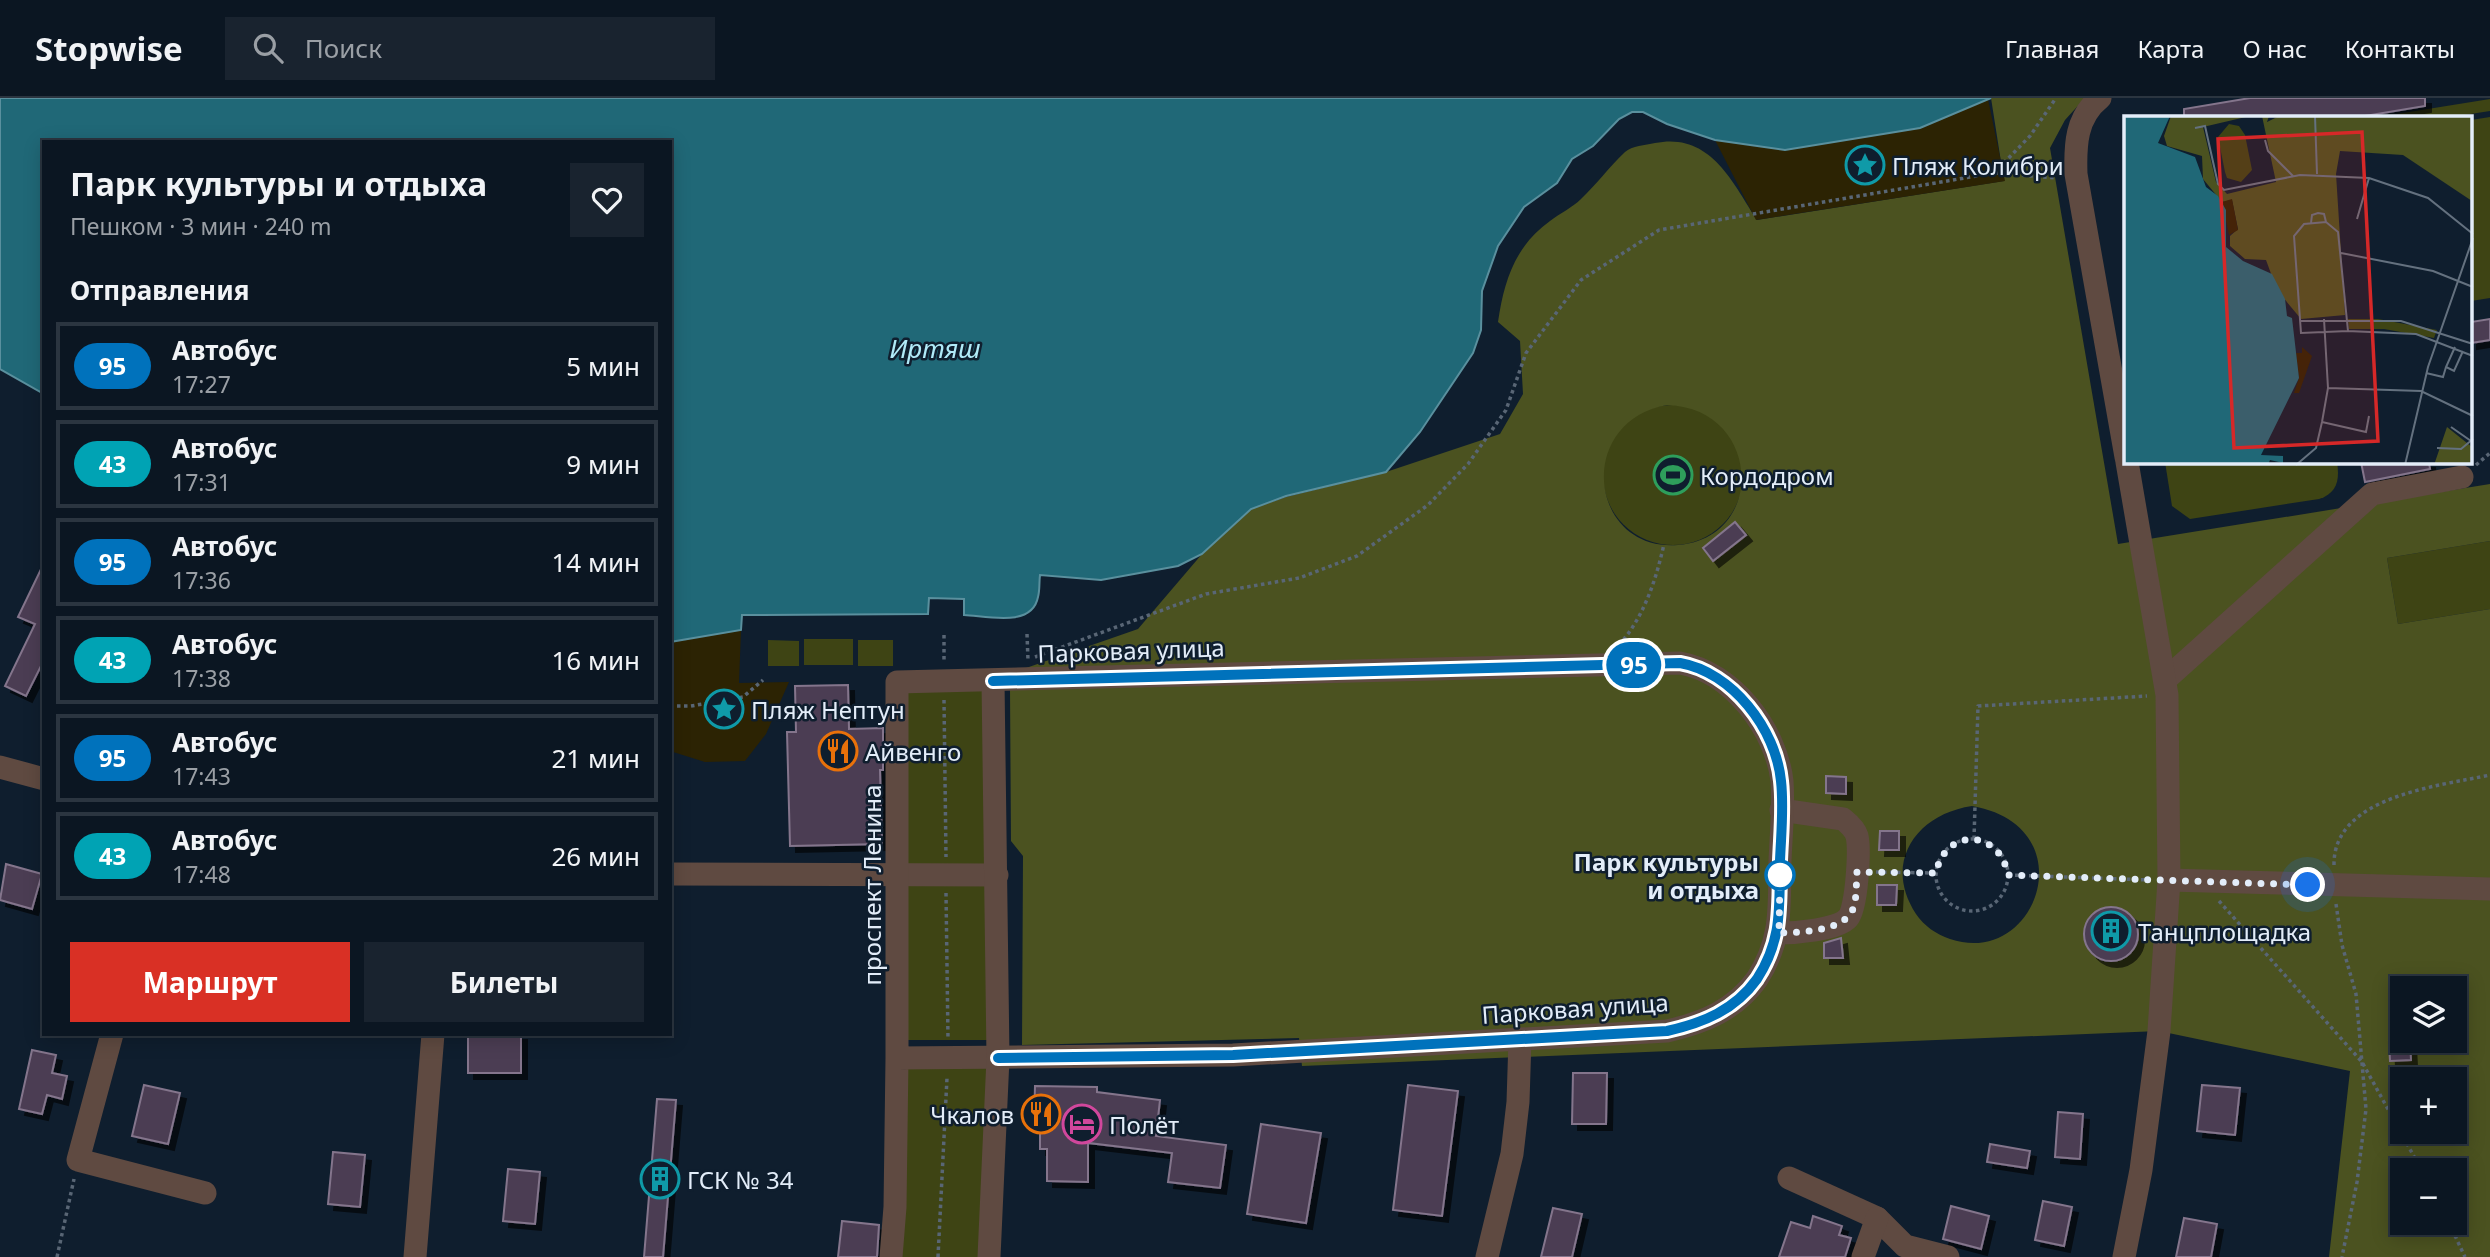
<!DOCTYPE html>
<html lang="ru">
<head>
<meta charset="utf-8">
<style>
  :root { --surface:#0b1622; --page:#19232f; --text:#f1f3f6; --muted:#9a9fa5; --line:#2b3540; --accent:#d93025 }
  body { margin:0; font-family:"Noto Sans",sans-serif; background:var(--page); color:var(--text); height:100vh; display:flex; flex-direction:column; font-size:26px; white-space:nowrap }
  * { box-sizing:border-box; margin:0 }
  p { font-size:23px; color:var(--muted) }
  .icon { flex:none; width:38px; height:38px; fill:none; stroke:currentColor; stroke-width:2; stroke-linecap:round; stroke-linejoin:round }
  .map { position:relative; flex:1; overflow:hidden }
  .sheet { position:absolute; left:42px; top:42px; width:630px; height:896px; display:flex; flex-direction:column; background:var(--surface); border-radius:0px; box-shadow:0 4px 18px #0003,0 0 0 2px var(--line) }
  .sheet>* { flex:none }
  .badge { padding:0 14px; border-radius:23px; font-size:24px; line-height:46px }
  .buttons { position:absolute; left:2390px; top:878px; display:grid; gap:14px }
  .buttons a { display:grid; place-items:center; width:77px; height:77px; border-radius:0px; background:var(--surface); box-shadow:0 4px 18px #0003,0 0 0 2px var(--line); font-size:35px }
  .you { position:absolute; width:35px; height:35px; margin:-18px; border:5px solid #fff; border-radius:50%; background:#1a73e8; box-shadow:0 0 0 10px #1a73e833 }
  .map>.badge { position:absolute; translate:-50% -50%; box-shadow:0 0 0 4px #fff }
  h2 { padding:0 28px; font-size:26px; line-height:63px }
  .round { display:grid; place-items:center; flex:none; width:74px; height:74px; border-radius:0px; background:var(--page) }
  .headline { display:flex; align-items:center; justify-content:space-between; height:119px; padding:0 28px }
  h1 { font-size:33px; font-weight:700; line-height:52px }
  .button { display:flex; gap:14px; margin-top:auto; padding:14px 28px }
  .button a { flex:1; height:80px; border-radius:0px; background:var(--accent); color:#fff; font-size:28px; font-weight:700; line-height:80px; text-align:center }
  .button a+a { background:var(--page); color:var(--text) }
  ul { padding:0; list-style:none }
  li { display:flex; align-items:center; gap:21px; height:88px; margin:0 14px 10px; padding:0 14px; border:4px solid var(--line); border-radius:0px }
  li div { flex:1 }
  li b { display:block; font-size:26px }
  li em { font-style:normal }
  li .badge { min-width:77px; font-weight:700; text-align:center }
  header { display:flex; align-items:center; gap:42px; box-sizing:border-box; height:98px; padding:0 35px; background:var(--surface); border-bottom:2px solid var(--line) }
  header strong { font-size:33px }
  nav { display:flex; gap:38px; margin-inline-start:auto; font-size:24px }
  .search { width:490px; height:63px; background:var(--page); display:flex; align-items:center; gap:18px; box-sizing:border-box; padding:0 24px; border-radius:0px; color:var(--muted); font-size:26px }
  .map>svg:first-child { display:block }
  .green { fill:#3e4414 }
  .forest { fill:#4b5220; fill-rule:evenodd }
  .sand { fill:#2c2303 }
  .water { fill:#206877; stroke:#5a909e; stroke-width:2 }
  .building { fill:#4b3e53; stroke:#84758c; stroke-width:2; filter:url(#shadow) }
  .lines { fill:none; stroke-linecap:round; stroke-linejoin:round }
  .path { stroke:#596675; stroke-width:3.5; stroke-dasharray:3.5 3.5; stroke-linecap:butt }
  .minor { stroke:#5f4a41; stroke-width:23 }
  .line-casing { stroke:#fff; stroke-width:16 }
  .line { stroke:#0072bc; stroke-width:10 }
  .walk { stroke:#e3edf9; stroke-width:7; stroke-dasharray:0 12.6 }
  .stop-dot { fill:#fff; stroke:#0072bc; stroke-width:3.5 }
  .labels { text-anchor:middle; dominant-baseline:central; stroke-width:5; stroke-linejoin:round; paint-order:stroke }
  .poi-label { font-size:24px; fill:#e3edf9; stroke:#0f1e2e; text-anchor:start }
  .street-label { font-size:24px; fill:#e3edf9; stroke:#0f1e2e }
  .stop-label { font-size:24px; font-weight:bold; fill:#e3edf9; stroke:#0f1e2e; text-anchor:end }
  .water-label { font-size:26px; font-style:italic; fill:#b0eaf8; stroke:#0f1e2e }
  .inset-road { fill:none; stroke:#64717f; stroke-width:2 }
  .view { fill:#d62828; fill-opacity:0.15; stroke:#d62828; stroke-width:3.5 }
  .inset-edge { fill:none; stroke:#e3edf9; stroke-width:3.5 }
</style>
</head>
<body>
<header>
<strong>Stopwise</strong>
<div class="search"><svg class="icon" aria-label="search" viewBox="0 0 24 24"><circle cx="10" cy="10" r="6"/><path d="M15 15l6 6"/></svg>Поиск</div>
<nav><a>Главная</a><a>Карта</a><a>О нас</a><a>Контакты</a></nav>
</header>
<div class="map">
<svg width="2490" height="1159" viewBox="0 0 2490 1159">
  <defs>
    <filter id="shadow"><feDropShadow dx="6" dy="6" stdDeviation="0" flood-color="#0009"/></filter>
  </defs>
  <rect width="100%" height="100%" fill="#0f1e2e"/>
  <!-- green -->
  <g class="green">
    <polygon points="2490,1 2490,13 2451,19 2378,19"/>
    <polygon points="2490,19 2490,200 2471,203 2471,22"/>
    <circle cx="1673" cy="377" r="70"/>
    <path d="M2165,364H2337C2340,382 2337,395 2319,401L2190,421L2172,408Z"/>
    <polygon points="2490,443 2490,511 2398,526 2387,460"/>
    <rect x="804" y="541" width="49" height="26"/>
    <polygon points="768,542 799,543 799,568 768,568"/>
    <rect x="858" y="542" width="35" height="26"/>
    <polygon points="987,587 990,770 905,770 904,589"/>
    <polygon points="989,782 990,942 906,942 906,783"/>
    <polygon points="990,968 982,1159 901,1159 906,969"/>
  </g>
  <!-- forest -->
  <path class="forest" d="M1991,0H2085L2065,22L2050,50L2118,446L2490,386V443L2387,460L2398,526L2490,511V1159H2329L2350,973L2159,933L1302,968L1299,940L1022,947L1023,758L1011,743L1010,592L1026,570L1138,531L1202,456L1251,411L1286,399L1386,374L1500,336L1523,296L1520,243L1498,224C1504,183 1515,148 1550,123C1560,115 1572,110 1581,101C1596,87 1609,69 1625,54C1632,48 1645,47 1655,45C1710,34 1732,83 1757,122L2004,83ZM1667,307C1762,310 1767,440 1678,447C1589,454 1574,324 1667,307ZM1972,708C2087,728 2037,871 1950,841C1936,836 1924,828 1916,816C1882,764 1917,716 1972,708ZM2112,809C2169,820 2118,892 2089,852C2075,832 2092,812 2112,809ZM2403,891H2455V943H2403ZM2403,982H2455V1034H2403ZM2403,1073H2455V1125H2403Z"/>
  <!-- sand -->
  <g class="sand">
    <polygon points="1988,1 2005,83 1756,122 1715,42 1785,52 1920,30"/>
    <polygon points="741,532 739,585 789,584 766,636 745,663 705,664 670,653 670,544"/>
  </g>
  <!-- water -->
  <path class="water" d="M0,0H1991L1920,30L1785,52L1715,42L1667,26L1643,14H1632L1619,21L1593,48L1572,61L1557,85L1524,109L1498,148L1482,193L1481,232L1473,255L1420,334L1386,374L1286,398L1251,411L1202,456L1178,468L1101,482L1040,477C1039,484 1040,492 1038,499C1032,530 987,518 964,517V501L929,500L928,516L742,517L741,532L670,544V44H44V296L0,271Z"/>
  <!-- building -->
  <g class="building">
    <polygon points="2250,0 2425,0 2425,8 2359,19 2184,19 2184,11"/>
    <polygon points="2490,221 2490,242 2471,245 2471,224"/>
    <polygon points="2361,364 2429,364 2430,371 2365,384"/>
    <polygon points="1735,424 1746,437 1713,463 1703,450"/>
    <polygon points="44,465 44,562 26,598 5,588 35,526 18,519"/>
    <polygon points="848,587 849,631 883,630 883,672 880,672 882,746 790,748 787,634 796,634 795,588"/>
    <polygon points="1826,678 1846,679 1846,696 1826,695"/>
    <polygon points="1880,733 1899,733 1899,752 1879,752"/>
    <polygon points="6,766 42,776 32,811 0,802"/>
    <polygon points="1877,787 1897,787 1896,807 1877,807"/>
    <circle cx="2111" cy="836" r="27"/>
    <polygon points="1841,840 1843,860 1824,860 1824,845"/>
    <rect x="468" y="936" width="53" height="39"/>
    <polygon points="2389,943 2410,943 2411,962 2390,963"/>
    <polygon points="32,952 56,957 52,975 67,978 62,1001 47,997 42,1016 19,1011"/>
    <polygon points="1573,975 1607,975 1606,1026 1572,1026"/>
    <polygon points="144,987 180,995 168,1046 132,1038"/>
    <polygon points="1408,987 1458,993 1442,1118 1393,1112"/>
    <polygon points="2202,987 2240,990 2235,1037 2197,1033"/>
    <polygon points="1035,988 1097,989 1097,994 1160,1002 1156,1038 1226,1047 1220,1090 1168,1084 1172,1055 1088,1045 1088,1084 1047,1083 1047,1051 1040,1051 1040,1024 1034,1024"/>
    <polygon points="657,1001 676,1002 663,1159 644,1159"/>
    <polygon points="2058,1014 2083,1016 2080,1061 2055,1059"/>
    <polygon points="1261,1026 1321,1035 1306,1125 1247,1116"/>
    <polygon points="1990,1046 2030,1053 2027,1070 1987,1064"/>
    <polygon points="333,1054 365,1057 360,1109 328,1106"/>
    <polygon points="508,1071 540,1074 535,1126 503,1123"/>
    <polygon points="2043,1103 2072,1109 2064,1148 2035,1142"/>
    <polygon points="1951,1108 1989,1118 1981,1151 1943,1141"/>
    <polygon points="1553,1110 1582,1116 1572,1159 1541,1159"/>
    <polygon points="1813,1118 1842,1128 1839,1137 1851,1140 1845,1159 1779,1159 1791,1124 1810,1130"/>
    <polygon points="2184,1120 2217,1126 2211,1159 2176,1159"/>
    <polygon points="842,1123 879,1127 877,1159 838,1159"/>
  </g>
  <g class="lines">
    <!-- path -->
    <g class="path">
      <polyline points="1994,75 2030,38 2056,0"/>
      <polyline points="2476,367 2490,355"/>
      <polyline points="1027,536 1028,562"/>
      <polyline points="944,537 944,563"/>
      <path d="M1619,547C1644,519 1656,482 1664,446"/>
      <polyline points="1035,559 1206,496 1299,480 1357,458 1428,407 1468,366 1506,312 1526,255 1581,182 1659,132 1994,75 2056,80"/>
      <polyline points="944,602 946,759"/>
      <polyline points="670,608 691,608 743,599 763,582"/>
      <polyline points="1974,741 1978,608 2147,598"/>
      <circle cx="1972" cy="777" r="36"/>
      <path d="M2334,767C2333,698 2439,688 2490,677"/>
      <polyline points="1876,774 1935,775"/>
      <polyline points="2008,777 2149,782"/>
      <polyline points="946,795 948,941"/>
      <polyline points="2219,803 2362,964 2422,1073"/>
      <polyline points="2336,806 2342,847 2356,896 2366,1011 2357,1084 2342,1159"/>
      <polyline points="2449,1125 2465,1159"/>
      <polyline points="57,1159 74,1081"/>
      <polyline points="938,1159 947,980"/>
    </g>
    <!-- minor -->
    <g class="minor">
      <path d="M2100,0C2076,19 2075,47 2076,76L2126,359"/>
      <polyline points="2165,582 2372,396 2462,379"/>
      <polyline points="0,669 44,681"/>
      <polyline points="670,776 997,777"/>
      <polyline points="2169,782 2490,791"/>
      <path d="M1779,835C1795,835 1837,832 1848,820C1857,810 1860,751 1857,738C1855,731 1848,725 1843,721L1781,712"/>
      <polyline points="112,936 78,1062 205,1095"/>
      <polyline points="1789,1080 1877,1120 1905,1148 1948,1159"/>
      <polyline points="415,1159 433,936"/>
      <path d="M891,1159L895,1109L897,960L1233,957L1667,933C1703,925 1735,912 1757,881C1783,841 1779,808 1780,763C1781,737 1784,709 1782,683C1776,631 1732,574 1680,565L897,584V960"/>
      <polyline points="989,1159 998,960 993,583"/>
      <polyline points="1487,1159 1512,1056 1518,1004 1520,941"/>
      <polyline points="1863,1159 1877,1120"/>
      <polyline points="2124,1159 2141,1072 2159,933 2169,782 2167,597 2127,364"/>
    </g>
  </g>
  <g class="lines">
    <defs>
      <path id="line" d="M993,583L1680,565C1732,574 1776,631 1781,683C1784,709 1781,737 1780,763C1779,808 1783,841 1757,881C1735,912 1703,925 1667,933L1233,957L998,960"/>
    </defs>
    <!-- line casing -->
    <use href="#line" class="line-casing"/>
    <!-- line -->
    <use href="#line" class="line"/>
    <!-- walk -->
    <path class="walk" d="M1780,777L1779,835C1801,834 1847,834 1854,808C1857,797 1856,784 1857,774L1936,775C1945,729 2000,731 2008,777L2308,787"/>
  </g>
  <!-- icons -->
  <defs>
    <symbol id="sight-ring" viewBox="-11 -11 22 22"><circle r="9.5" fill="#0f1e2e" stroke="#0f9aa8" stroke-width="1.5"/><path d="M0-6L1.8-2.2L6-1.7L2.9 1.2L3.7 5.4L0 3.3L-3.7 5.4L-2.9 1.2L-6-1.7L-1.8-2.2Z" fill="#0f9aa8"/></symbol>
    <symbol id="stadium-ring" viewBox="-11 -11 22 22"><circle r="9.5" fill="#0f1e2e" stroke="#2e9e5b" stroke-width="1.5"/><path d="M0-5a6.5 5 0 1 0 0 10a6.5 5 0 1 0 0-10ZM-3.5-1.8h7v3.6h-7Z" fill="#2e9e5b"/></symbol>
    <symbol id="restaurant-ring" viewBox="-11 -11 22 22"><circle r="9.5" fill="#0f1e2e" stroke="#e8710a" stroke-width="1.5"/><path d="M-5-6h1v4h1v-4h1v4h1v-4h1v5L-1.5 .5V6h-2V.5L-5-1ZM5-6V6H3V1.5H1.5Q1.5-4 5-6Z" fill="#e8710a"/></symbol>
    <symbol id="building-ring" viewBox="-11 -11 22 22"><circle r="9.5" fill="#0f1e2e" stroke="#0f9aa8" stroke-width="1.5"/><path d="M-4-6H4V6H1V3H-1V6H-4ZM-2.5-4.3h1.7v1.8h-1.7ZM.8-4.3h1.7v1.8H.8ZM-2.5-1h1.7V.8h-1.7ZM.8-1h1.7V.8H.8Z" fill="#0f9aa8"/></symbol>
    <symbol id="hotel-ring" viewBox="-11 -11 22 22"><circle r="9.5" fill="#0f1e2e" stroke="#d1479c" stroke-width="1.5"/><path d="M-6-4.5h1.5V1H6V5H4.5V3h-9V5H-6ZM-4 0a1.8 1.8 0 1 1 3.6 0ZM.5 0V-2.5h3Q6-2.5 6 0Z" fill="#d1479c"/></symbol>
  </defs>
  <g fill-rule="evenodd">
    <use href="#sight-ring" x="1843" y="45" width="44" height="44"/>
    <use href="#stadium-ring" x="1651" y="355" width="44" height="44"/>
    <use href="#sight-ring" x="702" y="589" width="44" height="44"/>
    <use href="#restaurant-ring" x="816" y="631" width="44" height="44"/>
    <use href="#building-ring" x="2089" y="811" width="44" height="44"/>
    <use href="#restaurant-ring" x="1019" y="994" width="44" height="44"/>
    <use href="#hotel-ring" x="1060" y="1004" width="44" height="44"/>
    <use href="#building-ring" x="638" y="1059" width="44" height="44"/>
  </g>
  <!-- markers -->
  <circle class="stop-dot" cx="1780" cy="777" r="14"/>
  <g class="labels">
    <!-- poi labels -->
    <g class="poi-label">
      <text x="1892" y="67">Пляж Колибри</text>
      <text x="1700" y="377">Кордодром</text>
      <text x="751" y="611">Пляж Нептун</text>
      <text x="865" y="653">Айвенго</text>
      <text x="2138" y="833">Танцплощадка</text>
      <text x="1014" y="1016" text-anchor="end">Чкалов</text>
      <text x="1109" y="1026">Полёт</text>
      <text x="687" y="1081">ГСК № 34</text>
    </g>
    <!-- street labels -->
    <g class="street-label">
      <text transform="translate(1131 552) rotate(-2)">Парковая улица</text>
      <text transform="translate(871 787) rotate(-90)">проспект Ленина</text>
      <text transform="translate(1575 910) rotate(-4)">Парковая улица</text>
    </g>
    <!-- stop labels -->
    <g class="stop-label">
      <text x="1759" y="763">Парк культуры<tspan x="1759" dy="28">и отдыха</tspan></text>
    </g>
    <!-- water labels -->
    <g class="water-label">
      <text x="935" y="250">Иртяш</text>
    </g>
  </g>
  <!-- overview -->
  <g transform="translate(2124 18)">
    <rect width="348" height="348" fill="#0f1e2e"/>
    <path d="M105,8L115,10L121,19L128,54L117,66L103,62L101,56L94,21ZM224,203H254L313,214L310,222L260,213H225Z" fill="#3e4414"/>
    <path d="M47,0H126L79,11L92,66L103,78L152,66L138,0H145L143,6L155,0H348V85L279,39L216,35L212,58L221,199L177,203L153,174L142,144L121,143L106,130V120L114,113L108,84L98,86L79,63L78,40L43,30L40,20ZM323,311L348,331V348L310,349Z" fill="#4b5220"/>
    <path d="M108,83L114,114L105,119L98,86ZM178,231L188,240L175,277H170L175,262L172,237H178Z" fill="#2c2303"/>
    <path d="M0,0H46L34,27L71,41L82,71L94,80L102,94V131L119,145L148,158L161,183L163,200L168,202L175,262L137,339L159,340V347L146,344L144,349L0,348Z" fill="#206877"/>
    <path class="inset-road" d="M191,0L193,58M71,12L81,10L94,68L100,74L176,59L245,62L304,82L349,118M141,24L144,35L169,60M233,103L245,62M187,107L188,99L194,97L200,98L202,106M217,137L309,155L349,171M176,205H277L349,228M224,215L177,217L170,120L180,108L202,106L214,116L224,215L292,218L349,240M331,231L322,251L330,255L339,235M302,257L319,261L322,251M204,272L297,275L349,300M198,306L242,316L245,300M327,311L347,325M313,332L337,333L349,323M172,349L192,332L198,306L204,272L200,203M281,349L304,251L349,122"/>
    <path class="view" d="M238,16L254,325L110,332L94,23Z"/>
    <rect width="348" height="348" class="inset-edge"/>
  </g>
</svg>
<div class="buttons">
<a><svg class="icon" aria-label="layers" viewBox="0 0 24 24"><path d="M12 4l9 5-9 5-9-5zM3 14l9 5 9-5"/></svg></a>
<a>+</a>
<a>−</a>
</div>
<div class="you" style="left:2308px;top:787px"></div>
<b class="badge" style="left:1634px;top:567px;background:#0072bc;color:#fff">95</b>
<section class="sheet">
<div class="headline"><div><h1>Парк культуры и отдыха</h1><p>Пешком · 3 мин · 240 m</p></div><a class="round"><svg class="icon" aria-label="heart" viewBox="0 0 24 24"><path d="M12 20l-8-8c-3-5 5-10 8-4 3-6 11-1 8 4z"/></svg></a></div>
<h2>Отправления</h2>
<ul>
<li><span class="badge" style="background:#0072bc;color:#fff">95</span><div><b>Автобус</b><p>17:27</p></div><em>5 мин</em></li>
<li><span class="badge" style="background:#00a3b4;color:#fff">43</span><div><b>Автобус</b><p>17:31</p></div><em>9 мин</em></li>
<li><span class="badge" style="background:#0072bc;color:#fff">95</span><div><b>Автобус</b><p>17:36</p></div><em>14 мин</em></li>
<li><span class="badge" style="background:#00a3b4;color:#fff">43</span><div><b>Автобус</b><p>17:38</p></div><em>16 мин</em></li>
<li><span class="badge" style="background:#0072bc;color:#fff">95</span><div><b>Автобус</b><p>17:43</p></div><em>21 мин</em></li>
<li><span class="badge" style="background:#00a3b4;color:#fff">43</span><div><b>Автобус</b><p>17:48</p></div><em>26 мин</em></li>
</ul>
<div class="button"><a>Маршрут</a><a>Билеты</a></div>
</section>
</div>
</body>
</html>
